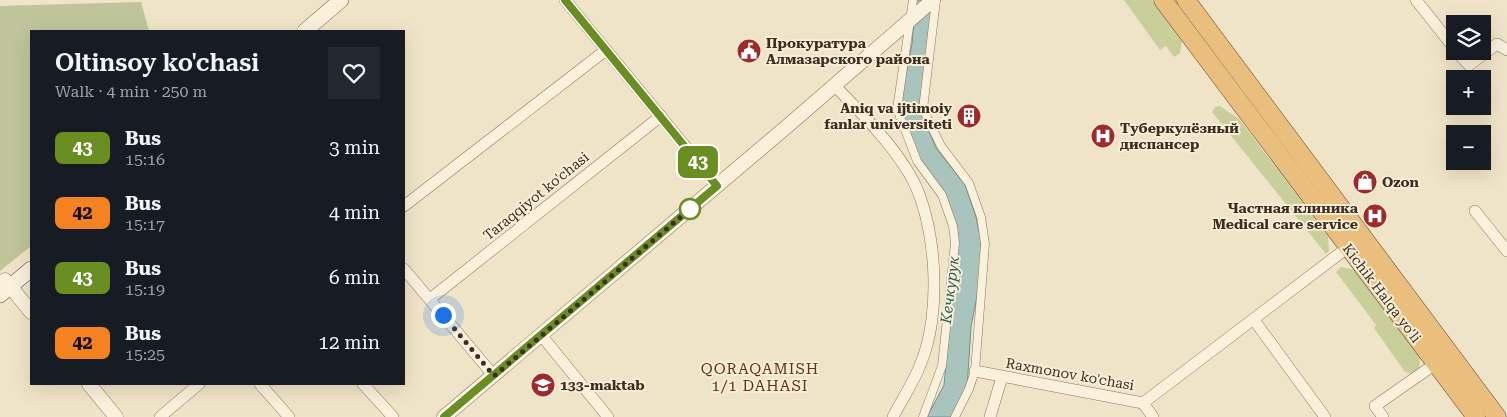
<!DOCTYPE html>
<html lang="en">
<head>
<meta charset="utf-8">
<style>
  :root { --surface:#171b24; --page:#242831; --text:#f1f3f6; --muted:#9ea1a6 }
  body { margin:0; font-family:"Roboto Serif",serif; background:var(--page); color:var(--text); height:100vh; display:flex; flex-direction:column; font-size:19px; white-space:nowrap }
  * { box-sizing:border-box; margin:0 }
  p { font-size:16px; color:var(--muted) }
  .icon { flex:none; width:28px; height:28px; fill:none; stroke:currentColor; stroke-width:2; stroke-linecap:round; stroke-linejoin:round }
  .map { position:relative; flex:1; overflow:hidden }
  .side { position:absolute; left:30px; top:30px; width:375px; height:355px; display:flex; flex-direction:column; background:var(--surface); border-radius:0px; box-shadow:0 5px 20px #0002 }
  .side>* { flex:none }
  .badge { padding:0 10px; border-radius:8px; font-size:18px; line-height:32px }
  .controls { position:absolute; left:1446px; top:15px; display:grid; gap:10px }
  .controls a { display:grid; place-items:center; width:45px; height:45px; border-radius:0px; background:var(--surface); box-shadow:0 5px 20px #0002; font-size:25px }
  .you { position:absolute; width:25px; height:25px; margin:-12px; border:4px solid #fff; border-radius:50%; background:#1a73e8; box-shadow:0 0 0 8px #1a73e833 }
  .map>.badge { position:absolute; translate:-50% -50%; box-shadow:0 0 0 2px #fff }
  .round { display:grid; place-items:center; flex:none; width:52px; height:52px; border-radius:0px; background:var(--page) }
  .summary { display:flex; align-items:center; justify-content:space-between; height:85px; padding:0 25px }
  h1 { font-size:24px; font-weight:600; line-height:38px }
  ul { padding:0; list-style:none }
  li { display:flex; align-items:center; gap:15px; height:65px; padding:0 25px }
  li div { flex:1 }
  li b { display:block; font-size:19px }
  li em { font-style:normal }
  li .badge { min-width:55px; font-weight:700; text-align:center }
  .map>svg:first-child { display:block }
  .green { fill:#c9cf9b }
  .cemetery { fill:#bfc49a }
  .water { fill:#a9c4bc; stroke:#6f938a }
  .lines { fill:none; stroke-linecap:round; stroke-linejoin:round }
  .pedestrian-casing { stroke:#8d765c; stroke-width:9 }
  .minor-casing { stroke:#8d765c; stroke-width:12 }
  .tertiary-casing { stroke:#8d765c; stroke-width:15 }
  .secondary-casing { stroke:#6f573f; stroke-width:16 }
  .trunk-casing { stroke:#5b4430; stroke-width:19 }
  .pedestrian { stroke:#faf1dc; stroke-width:8 }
  .minor { stroke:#faf1dc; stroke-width:11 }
  .tertiary { stroke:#faf1dc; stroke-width:14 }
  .secondary { stroke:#faf1dc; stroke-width:15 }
  .trunk { stroke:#eabe7c; stroke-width:18 }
  .line-casing { stroke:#fff; stroke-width:11 }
  .line { stroke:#6b8e23; stroke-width:8 }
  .walk { stroke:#3d2e20; stroke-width:5; stroke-dasharray:0 9 }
  .stop-dot { fill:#fff; stroke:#6b8e23; stroke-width:2.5 }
  .labels { text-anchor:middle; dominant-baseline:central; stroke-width:4; stroke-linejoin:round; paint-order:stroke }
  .poi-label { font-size:14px; font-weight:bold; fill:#3d2e20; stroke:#f7eed8; text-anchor:start }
  .street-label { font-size:14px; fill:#3d2e20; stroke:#f7eed8 }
  .water-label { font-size:15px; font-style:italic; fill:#2f5d5a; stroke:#f7eed8 }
  .neighbourhood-label { font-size:15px; letter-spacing:1px; fill:#6b2e1e; stroke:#f7eed8 }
</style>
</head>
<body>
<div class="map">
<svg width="1507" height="417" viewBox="0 0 1507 417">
  <rect width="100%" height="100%" fill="#f0e4c8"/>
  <!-- green -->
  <g class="green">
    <polygon points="1124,0 1152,0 1182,41 1180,53 1174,57 1166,46 1160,50"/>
    <polygon points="1220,106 1239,119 1328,236 1329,251 1326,254 1212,112 1215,107"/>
    <polygon points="1341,267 1355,270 1420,357 1419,369 1412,374 1405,372 1374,328 1376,325 1336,272"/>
  </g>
  <!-- cemetery -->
  <polygon class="cemetery" points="141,2 149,31 31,31 31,246 0,271 0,6"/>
  <!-- water -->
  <polygon class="water" points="916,0 932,0 929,46 919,107 936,148 965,185 976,217 981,241 980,281 971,327 967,389 951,417 927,417 944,385 958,243 955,227 919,159 899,109 912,44"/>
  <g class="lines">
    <defs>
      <g id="pedestrian">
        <polyline points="913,0 897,109 917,161 942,195 953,226 955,243 942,366 923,417"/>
        <polyline points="936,0 923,109 941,146 969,183 981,217 985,244 975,371 969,389 955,417"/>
      </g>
      <g id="minor">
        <polyline points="565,0 717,185"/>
        <polyline points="1416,0 1455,49"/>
        <polyline points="1456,51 1469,65 1497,44 1507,50"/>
        <path d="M834,85C861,113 890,141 910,175C937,221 942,313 921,363C914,382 902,399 893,417"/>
        <polyline points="404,206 606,50"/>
        <polyline points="1475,211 1507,251"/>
        <polyline points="404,269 494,376"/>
        <polyline points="430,299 661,116"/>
        <polyline points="1254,320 1325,417"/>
        <polyline points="541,335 608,417"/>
        <polyline points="975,371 1143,403 1347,248"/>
        <polyline points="260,384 289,417"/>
        <polyline points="363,384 393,417"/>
        <polyline points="1143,403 1153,417"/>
        <polyline points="160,417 199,384"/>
        <polyline points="990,417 1002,377"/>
        <polyline points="1383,417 1375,406 1435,364"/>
      </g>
      <g id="tertiary">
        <polyline points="5,280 31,312"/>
        <polyline points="89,384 116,417"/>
        <polyline points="444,417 784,129 933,0"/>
      </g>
      <g id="secondary">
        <polyline points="305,31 341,0"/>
        <polyline points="0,295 31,269"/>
      </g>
      <g id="trunk">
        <polyline points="1163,0 1476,417"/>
        <polyline points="1186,0 1497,417"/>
      </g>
    </defs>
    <!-- pedestrian casing -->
    <use href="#pedestrian" class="pedestrian-casing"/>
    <!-- minor casing -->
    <use href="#minor" class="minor-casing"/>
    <!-- tertiary casing -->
    <use href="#tertiary" class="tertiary-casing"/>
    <!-- secondary casing -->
    <use href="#secondary" class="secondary-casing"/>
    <!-- trunk casing -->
    <use href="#trunk" class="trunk-casing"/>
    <!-- pedestrian -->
    <use href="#pedestrian" class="pedestrian"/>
    <!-- minor -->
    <use href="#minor" class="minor"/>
    <!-- tertiary -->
    <use href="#tertiary" class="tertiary"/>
    <!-- secondary -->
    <use href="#secondary" class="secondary"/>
    <!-- trunk -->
    <use href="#trunk" class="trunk"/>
  </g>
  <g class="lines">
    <defs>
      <polyline id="line" points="444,417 717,186 565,0"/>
    </defs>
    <!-- line casing -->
    <use href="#line" class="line-casing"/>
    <!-- line -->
    <use href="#line" class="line"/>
    <!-- walk -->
    <polyline class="walk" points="443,315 494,376 690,209"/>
  </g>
  <!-- icons -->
  <defs>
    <symbol id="civic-disc" viewBox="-11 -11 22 22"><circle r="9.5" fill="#9e2a2b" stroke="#f7eed8"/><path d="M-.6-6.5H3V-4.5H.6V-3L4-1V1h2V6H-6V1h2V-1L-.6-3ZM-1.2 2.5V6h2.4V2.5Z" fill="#fff"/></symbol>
    <symbol id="building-disc" viewBox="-11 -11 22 22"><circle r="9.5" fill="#9e2a2b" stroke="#f7eed8"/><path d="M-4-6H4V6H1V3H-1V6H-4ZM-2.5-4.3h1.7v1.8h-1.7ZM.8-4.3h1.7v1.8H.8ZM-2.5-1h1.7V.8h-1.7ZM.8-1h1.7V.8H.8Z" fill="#fff"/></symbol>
    <symbol id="hospital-disc" viewBox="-11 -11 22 22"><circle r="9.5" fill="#9e2a2b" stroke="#f7eed8"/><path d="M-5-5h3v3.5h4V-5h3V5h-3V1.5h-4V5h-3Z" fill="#fff"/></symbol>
    <symbol id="shop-disc" viewBox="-11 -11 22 22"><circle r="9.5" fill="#9e2a2b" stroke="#f7eed8"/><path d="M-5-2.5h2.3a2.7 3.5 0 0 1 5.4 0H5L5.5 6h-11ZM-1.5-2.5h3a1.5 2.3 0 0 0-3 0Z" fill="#fff"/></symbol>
    <symbol id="school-disc" viewBox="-11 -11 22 22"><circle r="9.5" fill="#9e2a2b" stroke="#f7eed8"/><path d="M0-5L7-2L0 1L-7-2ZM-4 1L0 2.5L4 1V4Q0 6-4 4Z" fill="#fff"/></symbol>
  </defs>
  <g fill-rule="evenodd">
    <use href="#civic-disc" x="735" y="37" width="28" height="28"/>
    <use href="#building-disc" x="955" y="102" width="28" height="28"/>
    <use href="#hospital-disc" x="1089" y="122" width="28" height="28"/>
    <use href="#shop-disc" x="1351" y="168" width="28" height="28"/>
    <use href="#hospital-disc" x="1361" y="202" width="28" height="28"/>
    <use href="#school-disc" x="529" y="371" width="28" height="28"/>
  </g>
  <!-- markers -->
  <circle class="stop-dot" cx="690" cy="209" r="10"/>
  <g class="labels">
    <!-- poi labels -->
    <g class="poi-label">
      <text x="766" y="43">Прокуратура<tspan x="766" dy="16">Алмазарского района</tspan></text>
      <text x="952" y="108" text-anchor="end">Aniq va ijtimoiy<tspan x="952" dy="16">fanlar universiteti</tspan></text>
      <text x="1120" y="128">Туберкулёзный<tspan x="1120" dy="16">диспансер</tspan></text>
      <text x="1382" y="182">Ozon</text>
      <text x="1358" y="208" text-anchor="end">Частная клиника<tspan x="1358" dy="16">Medical care service</tspan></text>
      <text x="560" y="385">133-maktab</text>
    </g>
    <!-- street labels -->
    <g class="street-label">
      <text transform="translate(536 196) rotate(-39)">Taraqqiyot ko'chasi</text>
      <text transform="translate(1382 293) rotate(53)">Kichik Halqa yo'li</text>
      <text transform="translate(1070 374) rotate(10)">Raxmonov ko'chasi</text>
    </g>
    <!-- water labels -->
    <g class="water-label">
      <text transform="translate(950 290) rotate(-83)">Кечкурук</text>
    </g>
    <!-- neighbourhood labels -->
    <g class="neighbourhood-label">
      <text x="760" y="369">QORAQAMISH<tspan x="760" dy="17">1/1 DAHASI</tspan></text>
    </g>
  </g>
</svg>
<div class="controls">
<a><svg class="icon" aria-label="layers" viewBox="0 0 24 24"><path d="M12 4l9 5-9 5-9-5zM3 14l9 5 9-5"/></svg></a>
<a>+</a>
<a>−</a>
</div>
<div class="you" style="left:443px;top:315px"></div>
<b class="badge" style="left:698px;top:162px;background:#6b8e23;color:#fff">43</b>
<section class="side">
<div class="summary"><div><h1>Oltinsoy ko'chasi</h1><p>Walk · 4 min · 250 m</p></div><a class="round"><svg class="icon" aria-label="heart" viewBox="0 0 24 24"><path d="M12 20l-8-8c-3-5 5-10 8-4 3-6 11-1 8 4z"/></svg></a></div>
<ul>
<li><span class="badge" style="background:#6b8e23;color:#fff">43</span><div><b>Bus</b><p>15:16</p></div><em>3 min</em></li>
<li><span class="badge" style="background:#f58220;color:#111">42</span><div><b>Bus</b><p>15:17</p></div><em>4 min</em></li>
<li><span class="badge" style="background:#6b8e23;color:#fff">43</span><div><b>Bus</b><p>15:19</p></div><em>6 min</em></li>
<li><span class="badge" style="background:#f58220;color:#111">42</span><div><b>Bus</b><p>15:25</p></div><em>12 min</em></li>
</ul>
</section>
</div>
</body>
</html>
